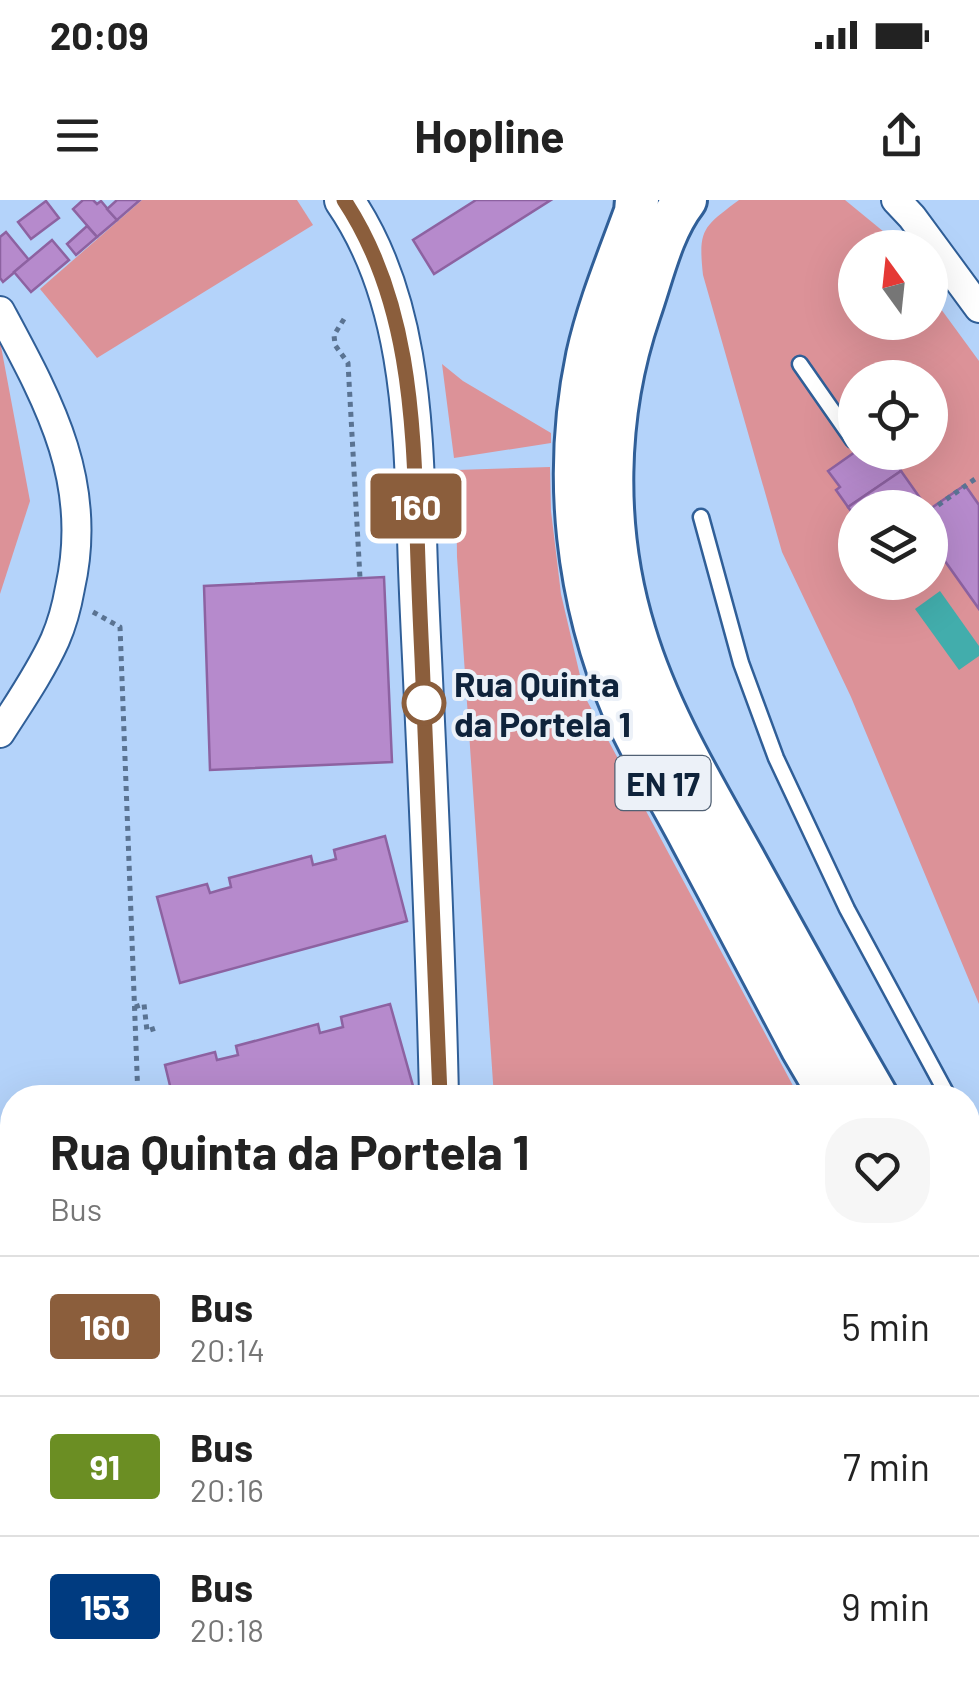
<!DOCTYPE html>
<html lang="en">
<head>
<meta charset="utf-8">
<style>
  :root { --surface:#fff; --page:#f6f6f6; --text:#222; --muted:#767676; --line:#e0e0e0 }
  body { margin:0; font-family:Barlow,sans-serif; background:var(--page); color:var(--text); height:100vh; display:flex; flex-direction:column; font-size:38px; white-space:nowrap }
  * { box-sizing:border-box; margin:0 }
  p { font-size:32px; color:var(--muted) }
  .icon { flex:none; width:55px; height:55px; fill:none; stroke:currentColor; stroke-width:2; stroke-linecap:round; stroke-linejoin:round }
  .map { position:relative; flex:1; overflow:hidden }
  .drawer { position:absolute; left:0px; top:885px; width:980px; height:612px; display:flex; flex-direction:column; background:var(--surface); border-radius:40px 40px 0 0; box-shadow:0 10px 40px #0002 }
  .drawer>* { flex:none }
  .badge { padding:0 20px; border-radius:8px; font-size:35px; line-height:65px }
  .needle { width:65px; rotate:345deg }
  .tools { position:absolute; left:838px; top:30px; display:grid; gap:20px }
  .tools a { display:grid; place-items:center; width:110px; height:110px; border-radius:50%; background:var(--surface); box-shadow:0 10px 40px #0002; font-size:50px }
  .map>.badge { position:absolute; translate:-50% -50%; box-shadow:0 0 0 5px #fff }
  .round { display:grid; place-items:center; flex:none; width:105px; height:105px; border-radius:40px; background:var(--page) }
  .headline { display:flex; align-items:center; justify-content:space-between; height:170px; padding:0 50px }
  h1 { font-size:48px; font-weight:700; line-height:75px }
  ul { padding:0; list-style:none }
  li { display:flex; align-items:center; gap:30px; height:140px; padding:0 50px; border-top:2px solid var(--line) }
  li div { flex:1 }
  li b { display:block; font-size:38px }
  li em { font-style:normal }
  li .badge { min-width:110px; font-weight:700; text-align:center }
  .status { display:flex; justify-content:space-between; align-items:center; height:70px; padding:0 50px; background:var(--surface); direction:ltr }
  .status svg { height:28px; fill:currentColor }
  header { display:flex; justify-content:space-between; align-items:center; height:130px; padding:0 50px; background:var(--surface); font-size:45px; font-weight:700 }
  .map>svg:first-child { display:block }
  .green { fill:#dc9298; fill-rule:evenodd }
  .water { fill:#42adac }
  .building { fill:#b68acc; stroke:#8d62a1; stroke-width:2.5 }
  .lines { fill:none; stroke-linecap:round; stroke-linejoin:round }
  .lane-casing { stroke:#305f98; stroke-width:19 }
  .street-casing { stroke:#305f98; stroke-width:32 }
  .secondary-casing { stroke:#305f98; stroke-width:42 }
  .primary-casing { stroke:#305f98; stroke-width:48 }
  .path { stroke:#5a7392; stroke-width:5; stroke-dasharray:5 5; stroke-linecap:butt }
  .lane { stroke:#fff; stroke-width:14 }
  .street { stroke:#fff; stroke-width:28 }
  .secondary { stroke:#fff; stroke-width:38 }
  .primary { stroke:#fff; stroke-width:42 }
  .line-casing { stroke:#fff; stroke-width:22 }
  .line { stroke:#8b5e3c; stroke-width:15 }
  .stop-dot { fill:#fff; stroke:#8b5e3c; stroke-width:5 }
  .labels { text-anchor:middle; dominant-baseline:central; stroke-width:8; stroke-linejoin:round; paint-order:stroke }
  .shield { fill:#ecf1f8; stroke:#516174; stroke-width:2.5 }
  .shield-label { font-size:32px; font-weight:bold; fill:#0f233b }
  .stop-label { font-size:35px; font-weight:bold; fill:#0f233b; stroke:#ecf1f8; text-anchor:start }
</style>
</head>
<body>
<div class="status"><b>20:09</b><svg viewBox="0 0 49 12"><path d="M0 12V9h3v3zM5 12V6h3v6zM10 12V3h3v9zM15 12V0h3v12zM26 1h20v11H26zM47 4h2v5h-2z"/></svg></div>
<header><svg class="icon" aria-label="menu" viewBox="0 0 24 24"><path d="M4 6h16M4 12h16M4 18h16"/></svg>Hopline<svg class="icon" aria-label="share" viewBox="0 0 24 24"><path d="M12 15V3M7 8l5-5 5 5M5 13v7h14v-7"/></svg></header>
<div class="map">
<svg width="979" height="1497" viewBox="0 0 979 1497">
  <rect width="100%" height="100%" fill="#b4d3fa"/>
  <!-- green -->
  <g class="green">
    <polygon points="142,0 297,0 313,25 97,158 40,89"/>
    <path d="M739,0H845L884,32L895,47L855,48V122H930V94L979,161V804L851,497L782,352L703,75C698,29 703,27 739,0ZM855,178H930V252H855ZM855,308H930V382H855Z"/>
    <polygon points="0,141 30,301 0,394"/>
    <polygon points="442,164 463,181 551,233 551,243 454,258"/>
    <polygon points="550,267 551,311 561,394 585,497 799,897 494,897 457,357 456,270"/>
    <polygon points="968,1135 979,1149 979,1497 695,1497 687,1485 968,1485"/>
  </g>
  <!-- water -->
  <polygon class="water" points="940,391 979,446 979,456 959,470 915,409"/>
  <!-- building -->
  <g class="building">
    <polygon points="83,0 93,0 97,4 101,1 117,20 97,37 73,9"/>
    <polygon points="117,0 140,0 117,20 107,9"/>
    <polygon points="476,0 551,0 434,74 413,40"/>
    <polygon points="46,1 59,18 31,39 18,22"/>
    <polygon points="87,26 97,37 76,55 67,44"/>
    <polygon points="6,32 29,60 3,82 0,78 0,37"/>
    <polygon points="52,40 69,60 31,92 14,72"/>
    <polygon points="855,252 888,252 901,271 848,307 836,290 840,287 828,271"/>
    <polygon points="901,271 925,305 921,308 855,308 855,317 848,307"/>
    <polygon points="965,285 979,305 979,409 930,340 930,309"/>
    <polygon points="384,377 392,562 210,570 204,386"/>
    <polygon points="385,636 407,721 180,783 157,697 207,684 210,693 220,690 231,687 229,678 311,656 313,665 336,659 334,650"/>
    <polygon points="390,804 413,886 372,898 173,898 165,865 215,852 217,860 238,855 236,846 318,824 320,833 343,827 341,817"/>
    <polygon points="66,1485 153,1485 153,1497 73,1497"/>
  </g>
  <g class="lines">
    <defs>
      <g id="lane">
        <polyline points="800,164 853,240"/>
        <polyline points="701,317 741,463 776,558 847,709 949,898"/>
        <polyline points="968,926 979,943"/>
      </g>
      <g id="street">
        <polyline points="896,0 912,17 979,108"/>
        <path d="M0,111C49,202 94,282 70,388C67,405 62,424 55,440C40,473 19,503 0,533"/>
        <polyline points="616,1485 624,1497"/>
      </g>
      <g id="secondary">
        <path d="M344,0C411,97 413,223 417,336C418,377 420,417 422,458C429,604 436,751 439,898"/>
        <polyline points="358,1497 377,1485"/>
      </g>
      <g id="primary">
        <path d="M637,0L636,12C619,59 599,106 588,156C563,275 577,400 625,512C644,555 670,597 692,639C729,708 765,777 802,847L832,898"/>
        <path d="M685,0C661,31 652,75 639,112C604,214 602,330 634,433C658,513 703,587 743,659C787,739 831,819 877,898"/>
        <polyline points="968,1034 979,1050"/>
        <polyline points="968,1096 979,1110"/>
      </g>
    </defs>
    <!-- lane casing -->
    <use href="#lane" class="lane-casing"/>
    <!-- street casing -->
    <use href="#street" class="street-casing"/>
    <!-- secondary casing -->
    <use href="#secondary" class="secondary-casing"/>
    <!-- primary casing -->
    <use href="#primary" class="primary-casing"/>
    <!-- path -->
    <g class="path">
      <polyline points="344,119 334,135 335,145 348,163 360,378"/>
      <polyline points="930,311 975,279"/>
      <polyline points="846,371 855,369"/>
      <polyline points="93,412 120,427 138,898"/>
      <polyline points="135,807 144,804 147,831 156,828"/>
      <polyline points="0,1386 12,1382"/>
      <polyline points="654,1485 662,1497"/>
      <polyline points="274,1497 295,1485"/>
    </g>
    <!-- lane -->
    <use href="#lane" class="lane"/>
    <!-- street -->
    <use href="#street" class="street"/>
    <!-- secondary -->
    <use href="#secondary" class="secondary"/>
    <!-- primary -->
    <use href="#primary" class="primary"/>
  </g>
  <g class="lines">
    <defs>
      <path id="line" d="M344,0C409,98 413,216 417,329C418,372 420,415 422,458C429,604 435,751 440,898"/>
    </defs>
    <!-- line casing -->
    <use href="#line" class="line-casing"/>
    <!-- line -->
    <use href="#line" class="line"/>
  </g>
  <!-- markers -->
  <circle class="stop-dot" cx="424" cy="503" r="20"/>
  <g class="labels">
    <!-- shield labels -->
    <rect class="shield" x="615.5" y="556" width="95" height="54" rx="8"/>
    <g class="shield-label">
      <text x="663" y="583">EN 17</text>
    </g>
    <!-- stop labels -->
    <g class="stop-label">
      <text x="454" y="483">Rua Quinta<tspan x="454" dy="40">da Portela 1</tspan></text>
    </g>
  </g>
</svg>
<div class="tools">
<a><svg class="needle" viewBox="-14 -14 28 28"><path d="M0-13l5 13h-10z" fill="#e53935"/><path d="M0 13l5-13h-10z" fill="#767676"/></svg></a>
<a><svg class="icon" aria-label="locate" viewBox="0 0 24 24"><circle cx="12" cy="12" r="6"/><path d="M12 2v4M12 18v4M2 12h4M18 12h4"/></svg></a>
<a><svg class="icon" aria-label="layers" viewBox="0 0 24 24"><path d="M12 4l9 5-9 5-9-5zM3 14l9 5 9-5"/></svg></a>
</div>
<b class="badge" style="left:416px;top:306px;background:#8b5e3c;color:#fff">160</b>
<section class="drawer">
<div class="headline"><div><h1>Rua Quinta da Portela 1</h1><p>Bus</p></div><a class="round"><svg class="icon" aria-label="heart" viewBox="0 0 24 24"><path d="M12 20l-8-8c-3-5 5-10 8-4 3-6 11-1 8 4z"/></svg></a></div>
<ul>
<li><span class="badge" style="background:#8b5e3c;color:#fff">160</span><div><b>Bus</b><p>20:14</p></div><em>5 min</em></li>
<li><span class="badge" style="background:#6b8e23;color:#fff">91</span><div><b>Bus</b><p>20:16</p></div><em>7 min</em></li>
<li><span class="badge" style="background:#003b80;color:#fff">153</span><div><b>Bus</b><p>20:18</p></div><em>9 min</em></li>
</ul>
</section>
</div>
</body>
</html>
